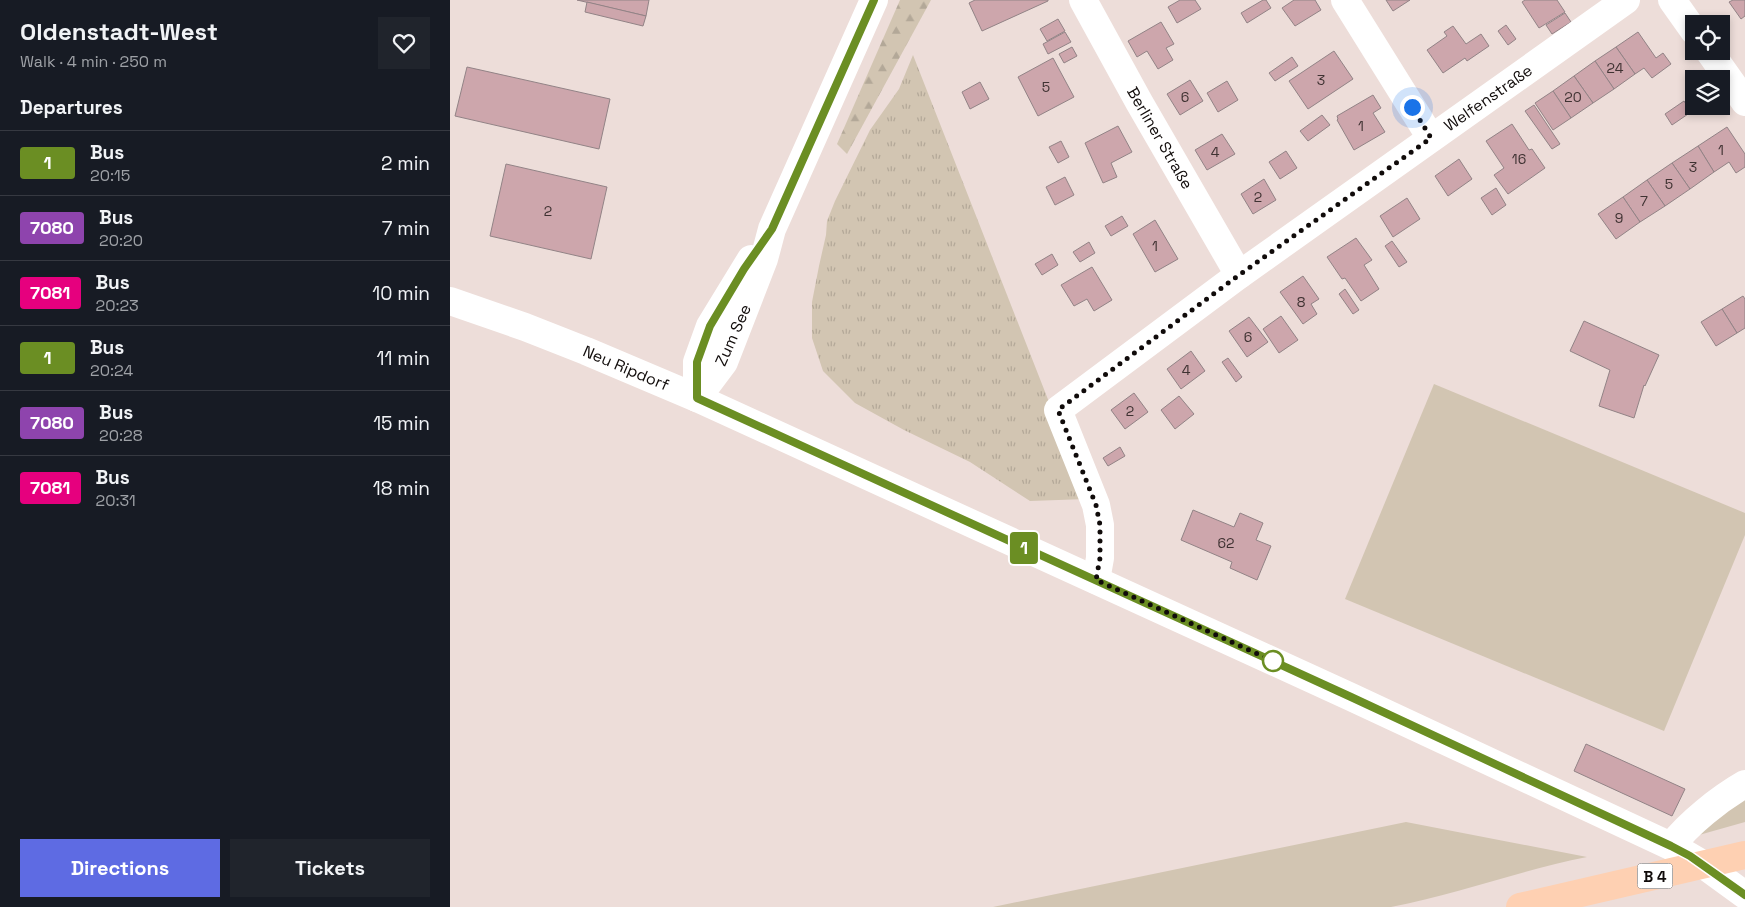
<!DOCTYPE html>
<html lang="en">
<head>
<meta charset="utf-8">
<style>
  :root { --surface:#171b24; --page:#20242c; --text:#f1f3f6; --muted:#9ea1a6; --line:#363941; --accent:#5e6be3 }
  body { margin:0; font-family:"Space Grotesk",sans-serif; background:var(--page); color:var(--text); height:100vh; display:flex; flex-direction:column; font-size:19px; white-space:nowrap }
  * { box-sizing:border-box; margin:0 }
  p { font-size:16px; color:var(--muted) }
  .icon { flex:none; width:28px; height:28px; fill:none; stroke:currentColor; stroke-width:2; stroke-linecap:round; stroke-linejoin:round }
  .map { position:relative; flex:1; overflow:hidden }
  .sheet { display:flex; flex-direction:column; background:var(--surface); width:450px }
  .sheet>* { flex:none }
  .badge { padding:0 10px; border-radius:4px; font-size:18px; line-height:32px }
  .controls { position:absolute; left:1235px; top:15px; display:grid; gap:10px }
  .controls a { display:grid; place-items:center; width:45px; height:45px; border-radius:0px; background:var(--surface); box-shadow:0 2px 8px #0003; font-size:25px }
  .you { position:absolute; width:25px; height:25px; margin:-12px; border:4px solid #fff; border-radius:50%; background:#1a73e8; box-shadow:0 0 0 8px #1a73e833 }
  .map>.badge { position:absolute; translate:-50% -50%; box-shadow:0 0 0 2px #fff }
  h2 { padding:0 20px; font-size:19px; line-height:45px }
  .round { display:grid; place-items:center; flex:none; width:52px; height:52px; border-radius:0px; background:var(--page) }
  .headline { display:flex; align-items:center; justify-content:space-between; height:85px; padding:0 20px }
  h1 { font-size:24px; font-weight:800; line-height:38px }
  .primary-button { display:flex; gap:10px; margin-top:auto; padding:10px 20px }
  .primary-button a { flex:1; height:58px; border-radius:0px; background:var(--accent); color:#fff; font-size:20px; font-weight:800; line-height:58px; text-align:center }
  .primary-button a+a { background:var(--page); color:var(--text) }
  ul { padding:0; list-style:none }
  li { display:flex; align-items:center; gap:15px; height:65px; padding:0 20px; border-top:1px solid var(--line) }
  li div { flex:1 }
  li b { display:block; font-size:19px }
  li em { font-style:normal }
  li .badge { min-width:55px; font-weight:700; text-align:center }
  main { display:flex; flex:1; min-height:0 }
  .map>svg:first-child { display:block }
  .green { fill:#d2c5b2 }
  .forest { fill:url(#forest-firs) }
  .park { fill:url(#park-tufts) }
  .building { fill:#cda6ac; stroke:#928386 }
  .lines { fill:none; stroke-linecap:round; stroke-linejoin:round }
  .minor { stroke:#fff; stroke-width:28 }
  .trunk { stroke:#fed0b2; stroke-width:28 }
  .line-casing { stroke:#fff; stroke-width:11 }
  .line { stroke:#6b8e23; stroke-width:8 }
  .walk { stroke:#100b0a; stroke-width:5; stroke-dasharray:0 9 }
  .stop-dot { fill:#fff; stroke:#6b8e23; stroke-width:2.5 }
  .labels { text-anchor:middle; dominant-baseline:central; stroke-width:5; stroke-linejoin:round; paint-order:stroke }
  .number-label { font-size:14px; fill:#3f3232 }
  .shield { fill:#fff; stroke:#585454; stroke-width:1 }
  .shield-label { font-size:15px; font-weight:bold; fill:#100b0a }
  .street-label { font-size:16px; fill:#100b0a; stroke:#fff }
</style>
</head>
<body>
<main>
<section class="sheet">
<div class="headline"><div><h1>Oldenstadt-West</h1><p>Walk · 4 min · 250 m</p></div><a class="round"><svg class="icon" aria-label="heart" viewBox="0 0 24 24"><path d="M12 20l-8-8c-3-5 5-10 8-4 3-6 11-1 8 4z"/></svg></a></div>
<h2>Departures</h2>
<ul>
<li><span class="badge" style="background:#6b8e23;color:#fff">1</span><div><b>Bus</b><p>20:15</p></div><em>2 min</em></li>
<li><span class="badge" style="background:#8e44ad;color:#fff">7080</span><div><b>Bus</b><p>20:20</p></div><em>7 min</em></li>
<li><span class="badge" style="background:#e6007e;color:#fff">7081</span><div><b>Bus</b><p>20:23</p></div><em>10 min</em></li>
<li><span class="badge" style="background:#6b8e23;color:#fff">1</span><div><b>Bus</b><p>20:24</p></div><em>11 min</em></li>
<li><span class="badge" style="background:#8e44ad;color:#fff">7080</span><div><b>Bus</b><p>20:28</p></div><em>15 min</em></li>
<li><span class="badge" style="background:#e6007e;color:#fff">7081</span><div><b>Bus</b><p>20:31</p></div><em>18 min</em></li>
</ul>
<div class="primary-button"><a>Directions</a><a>Tickets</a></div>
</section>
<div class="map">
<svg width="1295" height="907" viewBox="0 0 1295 907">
  <defs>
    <pattern id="forest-firs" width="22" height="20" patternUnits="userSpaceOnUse" patternTransform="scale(1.25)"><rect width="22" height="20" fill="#d2c5b2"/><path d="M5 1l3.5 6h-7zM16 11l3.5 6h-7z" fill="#b3a898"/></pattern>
    <pattern id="park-tufts" width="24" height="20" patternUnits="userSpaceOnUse" patternTransform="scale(1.25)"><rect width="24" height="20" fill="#d2c5b2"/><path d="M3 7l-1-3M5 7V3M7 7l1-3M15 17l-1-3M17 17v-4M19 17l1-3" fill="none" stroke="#b3a898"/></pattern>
  </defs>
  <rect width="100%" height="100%" fill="#edddd9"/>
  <!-- green -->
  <g class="green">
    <polygon points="984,384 1295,513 1295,535 1214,731 895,599"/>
    <polygon points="1295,793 1295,822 1249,835"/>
    <path d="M956,822L1137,857C1071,870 1007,894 941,907H543Z"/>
  </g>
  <!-- forest -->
  <polygon class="forest" points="450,0 481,0 397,154 387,144"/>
  <!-- park -->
  <polygon class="park" points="463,55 637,499 580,501 520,462 454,430 405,403 373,371 362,338 362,302 369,266 376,235 377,221 385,201 420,130 449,89"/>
  <!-- building -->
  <g class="building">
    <polygon points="127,0 199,0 196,16"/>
    <polygon points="525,0 598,0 598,1 532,31 519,3"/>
    <polygon points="730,0 745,0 751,9 727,23 718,7"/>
    <polygon points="813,0 816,0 821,8 797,23 791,13"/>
    <polygon points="844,0 865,0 871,10 845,26 832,8"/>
    <polygon points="936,0 960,0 943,11"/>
    <polygon points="1075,0 1107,0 1115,12 1089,28 1072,2"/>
    <polygon points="1283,0 1295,0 1295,16 1291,19 1279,2"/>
    <polygon points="137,2 196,16 193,26 135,12"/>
    <polygon points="1115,13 1121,22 1102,34 1096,25"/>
    <polygon points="608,19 615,31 597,41 590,29"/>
    <polygon points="711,22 724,44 716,48 723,60 708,69 697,51 687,57 678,41"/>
    <polygon points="1056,25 1066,39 1058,45 1048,31"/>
    <polygon points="1003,26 1016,44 1031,34 1039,46 1017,61 1015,58 993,73 977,50 997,36 994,32"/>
    <polygon points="615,32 621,42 598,54 593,44"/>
    <polygon points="1188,32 1206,58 1213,53 1221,64 1202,78 1194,68 1185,74 1166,47"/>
    <polygon points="622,47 627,56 614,63 609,54"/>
    <polygon points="1166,47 1185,74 1164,89 1145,61"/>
    <polygon points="884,51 903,79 858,109 839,81"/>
    <polygon points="842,57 848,66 825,81 819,73"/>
    <polygon points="603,58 624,97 588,116 568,77"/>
    <polygon points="1145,61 1164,89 1143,103 1124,76"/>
    <polygon points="17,67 160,99 149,149 5,116"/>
    <polygon points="1124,76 1143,103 1121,118 1103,91"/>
    <polygon points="740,80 753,101 730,115 717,94"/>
    <polygon points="777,81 788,100 768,112 757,93"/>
    <polygon points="530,82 539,99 520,109 512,92"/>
    <polygon points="1103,91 1121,118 1103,130 1085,103"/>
    <polygon points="923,95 931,108 923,113 935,132 904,150 887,120 888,119 887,116"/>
    <polygon points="1234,101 1241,112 1222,125 1215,114"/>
    <polygon points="1084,105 1110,144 1102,149 1075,111"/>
    <polygon points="872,115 880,125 858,141 850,131"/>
    <polygon points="1062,124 1079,150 1082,149 1095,168 1058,194 1044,175 1054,168 1036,141"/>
    <polygon points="668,126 682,152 661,163 667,177 653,183 635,143"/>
    <polygon points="1277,127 1295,154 1295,167 1286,173 1279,162 1264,172 1248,146"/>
    <polygon points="772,134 785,154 757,170 745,150"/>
    <polygon points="611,141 619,157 608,163 599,147"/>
    <polygon points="1248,146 1264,172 1240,189 1222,163"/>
    <polygon points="836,151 847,168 830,179 819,162"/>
    <polygon points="1009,159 1022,179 998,196 985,176"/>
    <polygon points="1222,163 1240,189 1215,206 1197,180"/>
    <polygon points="56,164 157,187 141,259 40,236"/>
    <polygon points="615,177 624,195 605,205 596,187"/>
    <polygon points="814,179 826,200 803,214 791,194"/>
    <polygon points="1197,180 1215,206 1190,222 1173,197"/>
    <polygon points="1046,188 1056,205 1042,215 1031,198"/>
    <polygon points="1173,197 1190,222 1166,239 1148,214"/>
    <polygon points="957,198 970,219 943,237 930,216"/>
    <polygon points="672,216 678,226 661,236 655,226"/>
    <polygon points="705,220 728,259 705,272 683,234"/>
    <polygon points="906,238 922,260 914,265 929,289 911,301 895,278 892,279 877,257"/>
    <polygon points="942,241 957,262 949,267 935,246"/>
    <polygon points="639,242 645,253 630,262 623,252"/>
    <polygon points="602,254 608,265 592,275 585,264"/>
    <polygon points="642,267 662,300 644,311 637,299 624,306 611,285"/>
    <polygon points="853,276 869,299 861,304 867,314 853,324 830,292"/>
    <polygon points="895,289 909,310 903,314 889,294"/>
    <polygon points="1293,296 1295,299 1295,328 1287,333 1272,309"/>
    <polygon points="1272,309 1287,333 1266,346 1251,322"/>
    <polygon points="831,316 848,340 829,353 813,329"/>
    <polygon points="799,317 818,342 797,357 779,331"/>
    <polygon points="1134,321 1209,355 1195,386 1194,385 1184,418 1149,406 1160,370 1120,351"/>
    <polygon points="741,351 755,371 731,389 717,369"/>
    <polygon points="778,358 792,377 786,382 772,362"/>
    <polygon points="684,393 698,412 675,429 661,410"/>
    <polygon points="729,396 744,414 725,429 711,410"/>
    <polygon points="670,447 675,456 658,466 653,458"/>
    <polygon points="743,510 784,527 790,513 813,523 806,540 821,546 807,580 780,568 782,562 731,540"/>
    <polygon points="1136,744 1235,789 1222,816 1124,771"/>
  </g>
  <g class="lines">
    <!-- minor -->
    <g class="minor">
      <polyline points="633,0 689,102 789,275"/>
      <polyline points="895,0 981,138"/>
      <polyline points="1222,0 1244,31"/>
      <polyline points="1259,51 1295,102"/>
      <polyline points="0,301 75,327 136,351 247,398 901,697 1227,849 1251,863 1295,895"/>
      <polyline points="247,398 274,362 314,259 322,229 424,0"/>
      <polyline points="247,398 247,362 260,326 301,259"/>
      <polyline points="646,580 650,558 650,525 646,505 608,410 789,275 1176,0"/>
      <path d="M1221,846C1239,823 1269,799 1295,784"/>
    </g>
    <!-- trunk -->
    <polyline class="trunk" points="1070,907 1295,855"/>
  </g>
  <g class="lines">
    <defs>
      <polyline id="line" points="424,0 322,229 294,269 260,326 247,362 247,398 901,697 1221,846 1240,856 1295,895"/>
    </defs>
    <!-- line casing -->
    <use href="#line" class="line-casing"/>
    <!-- line -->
    <use href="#line" class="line"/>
    <!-- walk -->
    <polyline class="walk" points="823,661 646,580 650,558 650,525 646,505 608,410 789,275 981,138 962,107"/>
  </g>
  <!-- markers -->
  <circle class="stop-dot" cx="823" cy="661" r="10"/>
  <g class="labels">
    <!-- number labels -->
    <g class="number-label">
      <text x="1165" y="68">24</text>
      <text x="871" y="80">3</text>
      <text x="596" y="87">5</text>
      <text x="735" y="97">6</text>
      <text x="1123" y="97">20</text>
      <text x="911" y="126">1</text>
      <text x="1271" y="150">1</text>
      <text x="765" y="152">4</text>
      <text x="1069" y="159">16</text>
      <text x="1243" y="167">3</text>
      <text x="1219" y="184">5</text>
      <text x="808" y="197">2</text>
      <text x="1194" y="201">7</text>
      <text x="98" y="211">2</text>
      <text x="1169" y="218">9</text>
      <text x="705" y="246">1</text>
      <text x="851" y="302">8</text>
      <text x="798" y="337">6</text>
      <text x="736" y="370">4</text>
      <text x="680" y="411">2</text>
      <text x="776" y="543">62</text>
    </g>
    <!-- shield labels -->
    <rect class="shield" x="1187.5" y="863.5" width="35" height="25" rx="4"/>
    <g class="shield-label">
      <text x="1205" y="876">B 4</text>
    </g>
    <!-- street labels -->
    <g class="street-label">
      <text transform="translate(1038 98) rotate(-35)">Welfenstraße</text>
      <text transform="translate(710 138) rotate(60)">Berliner Straße</text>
      <text transform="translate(283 335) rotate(-66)">Zum See</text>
      <text transform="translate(176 368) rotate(23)">Neu Ripdorf</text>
    </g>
  </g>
</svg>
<div class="controls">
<a><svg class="icon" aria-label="locate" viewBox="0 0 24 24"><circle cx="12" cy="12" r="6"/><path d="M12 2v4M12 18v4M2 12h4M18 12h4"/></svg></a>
<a><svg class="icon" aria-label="layers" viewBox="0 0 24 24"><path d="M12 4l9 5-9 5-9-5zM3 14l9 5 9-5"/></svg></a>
</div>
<div class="you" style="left:962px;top:107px"></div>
<b class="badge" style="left:574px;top:548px;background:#6b8e23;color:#fff">1</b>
</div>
</main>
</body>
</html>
